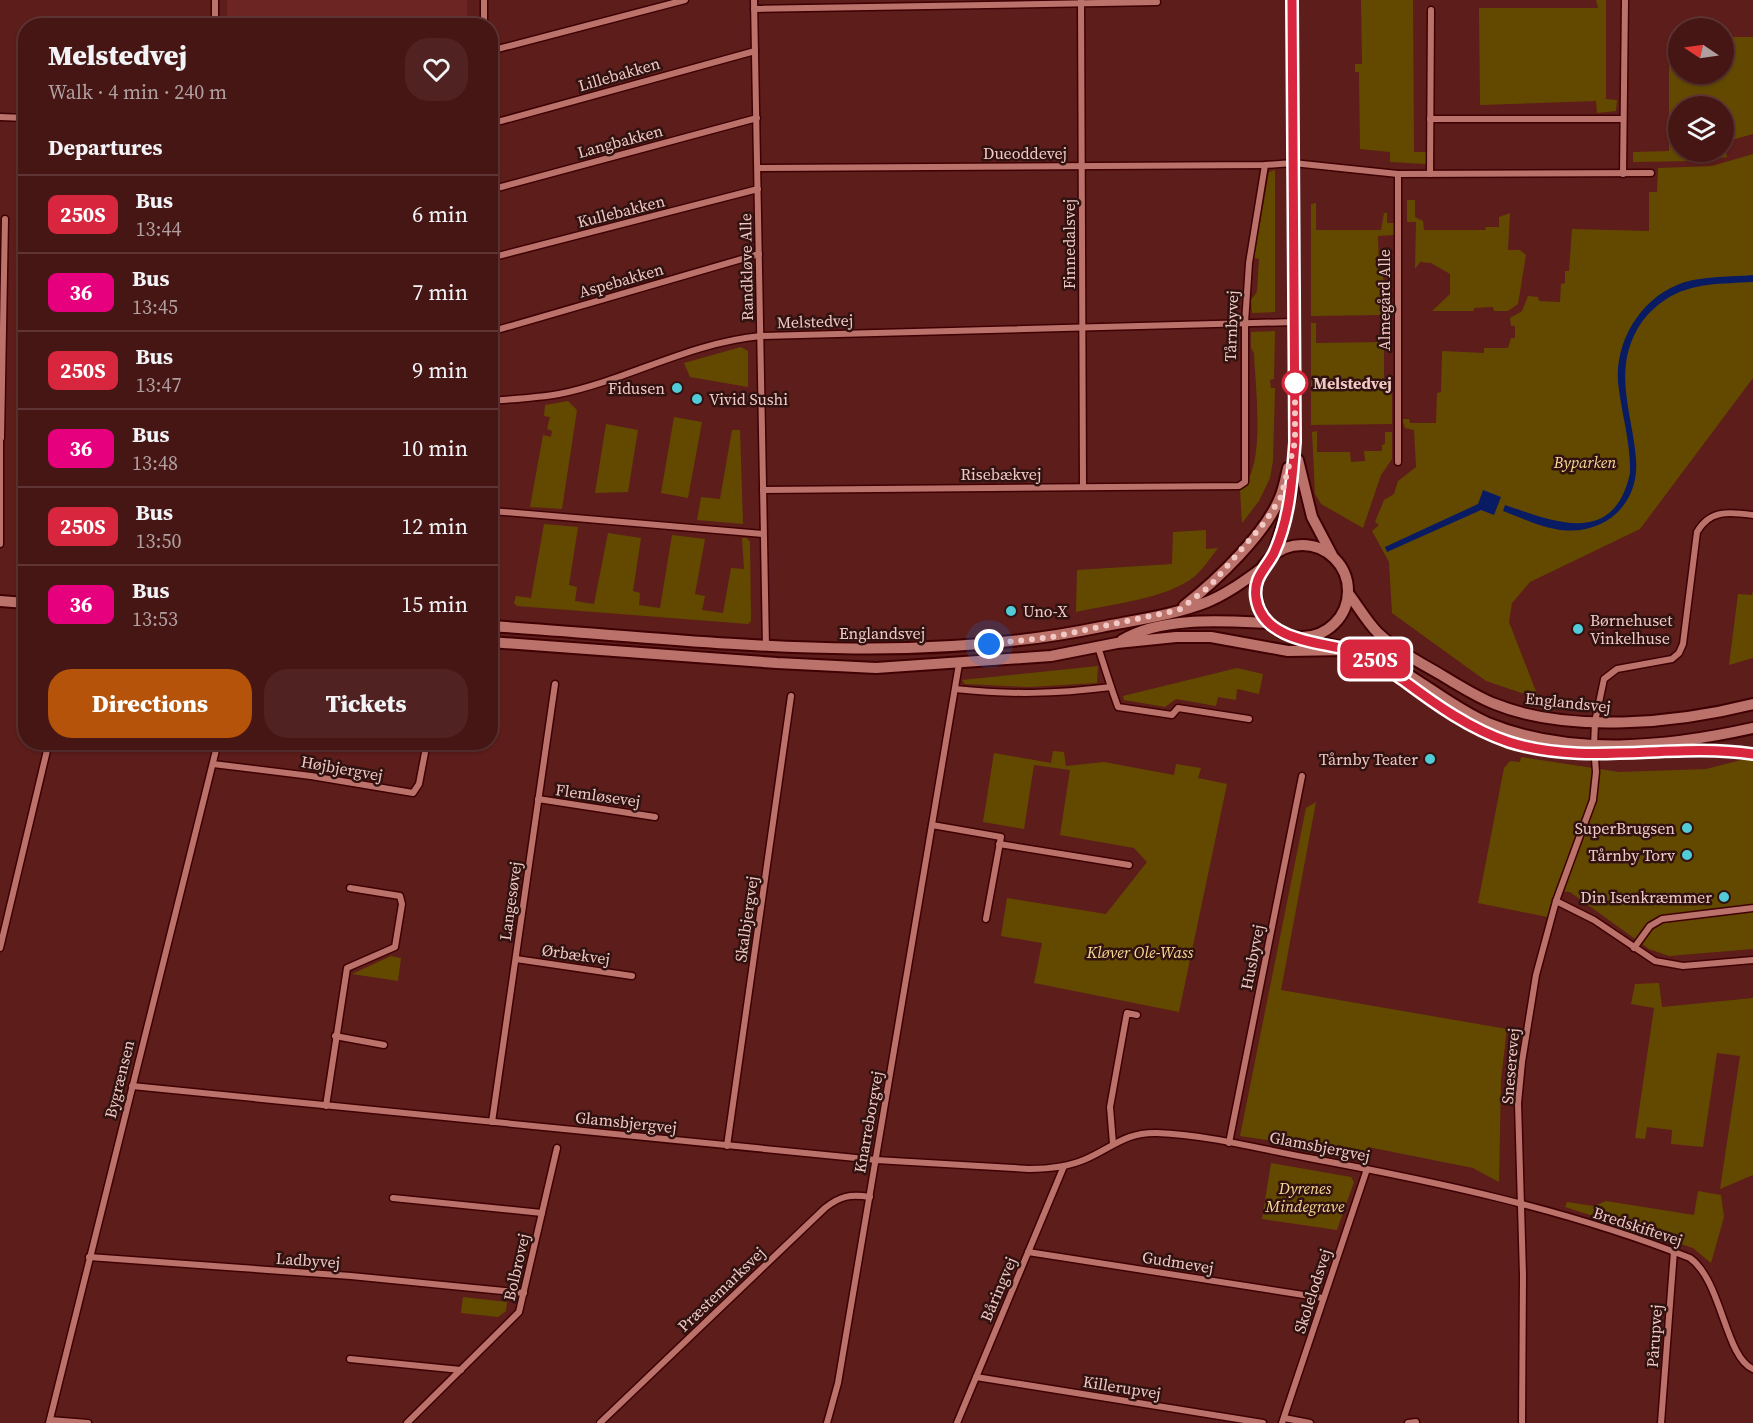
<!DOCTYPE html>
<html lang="en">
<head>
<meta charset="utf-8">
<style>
  :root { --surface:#461614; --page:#502322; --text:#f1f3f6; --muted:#b09fa0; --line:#5e3534; --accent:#b45309 }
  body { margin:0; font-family:"Source Serif 4",serif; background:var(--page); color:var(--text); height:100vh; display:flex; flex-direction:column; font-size:22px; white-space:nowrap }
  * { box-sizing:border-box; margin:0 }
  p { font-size:20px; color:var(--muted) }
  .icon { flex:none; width:33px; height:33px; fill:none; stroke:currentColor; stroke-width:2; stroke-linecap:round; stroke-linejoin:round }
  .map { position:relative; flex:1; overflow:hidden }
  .sheet { position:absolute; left:18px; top:18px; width:480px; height:732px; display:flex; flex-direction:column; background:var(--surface); border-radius:24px; box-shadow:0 2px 4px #0004,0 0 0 2px var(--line) }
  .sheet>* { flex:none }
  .badge { padding:0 12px; border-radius:9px; font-size:21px; line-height:39px }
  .needle { width:39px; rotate:283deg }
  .tools { position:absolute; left:1668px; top:18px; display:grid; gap:12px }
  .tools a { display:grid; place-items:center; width:66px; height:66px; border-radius:50%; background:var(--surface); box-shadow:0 2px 4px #0004,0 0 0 2px var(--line); font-size:30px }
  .you { position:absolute; width:30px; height:30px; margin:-15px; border:4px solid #fff; border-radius:50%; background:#1a73e8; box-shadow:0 0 0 9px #1a73e833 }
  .map>.badge { position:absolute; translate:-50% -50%; box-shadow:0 0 0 3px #fff }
  h2 { padding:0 30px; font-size:22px; line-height:54px }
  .round { display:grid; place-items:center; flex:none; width:63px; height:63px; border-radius:24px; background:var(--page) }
  .summary { display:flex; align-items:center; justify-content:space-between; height:102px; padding:0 30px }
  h1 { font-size:28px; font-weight:800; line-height:45px }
  .cta { display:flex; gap:12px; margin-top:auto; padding:12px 30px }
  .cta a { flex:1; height:69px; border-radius:24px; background:var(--accent); color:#fff; font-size:24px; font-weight:800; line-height:69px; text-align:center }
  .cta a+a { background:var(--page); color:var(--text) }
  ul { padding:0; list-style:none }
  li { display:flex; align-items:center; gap:18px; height:78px; padding:0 30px; border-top:2px solid var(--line) }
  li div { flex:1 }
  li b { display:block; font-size:22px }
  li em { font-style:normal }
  li .badge { min-width:66px; font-weight:700; text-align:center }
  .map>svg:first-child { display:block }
  .built { fill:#6c2523 }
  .green { fill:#634900; fill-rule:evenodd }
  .water { fill:#091b62 }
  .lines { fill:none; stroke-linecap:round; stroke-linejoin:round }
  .minor-casing { stroke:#3f0003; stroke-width:9 }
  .tertiary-casing { stroke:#3f0003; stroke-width:14 }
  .minor { stroke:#bb726b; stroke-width:6 }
  .tertiary { stroke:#bb726b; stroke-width:10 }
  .line-casing { stroke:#fff; stroke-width:14 }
  .line { stroke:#d7263d; stroke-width:9 }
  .walk { stroke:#f1c8c3; stroke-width:6; stroke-dasharray:0 10.8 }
  .stop-dot { fill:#fff; stroke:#d7263d; stroke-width:3 }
  .poi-dot { fill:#52cbd9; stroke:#301311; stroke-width:2 }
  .labels { text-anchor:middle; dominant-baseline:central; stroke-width:5; stroke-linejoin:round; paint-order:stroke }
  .street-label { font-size:16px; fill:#f1c8c3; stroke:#301311 }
  .stop-label { font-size:16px; font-weight:bold; fill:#f1c8c3; stroke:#301311; text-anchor:start }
  .poi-label { font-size:16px; fill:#f1c8c3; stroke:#301311; text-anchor:end }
  .park-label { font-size:16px; font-style:italic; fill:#f9d993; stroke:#301311 }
</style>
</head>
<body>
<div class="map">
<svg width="1753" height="1423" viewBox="0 0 1753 1423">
  <rect width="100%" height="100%" fill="#5d1d1a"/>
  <!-- built -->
  <rect class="built" x="227" y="0" width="240" height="25"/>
  <!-- green -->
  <g class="green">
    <polygon points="1361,0 1413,0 1414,152 1427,152 1426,164 1390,162 1390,152 1360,149 1359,72 1355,72 1355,64 1362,64"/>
    <polygon points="1596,0 1606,0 1606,99 1617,100 1616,111 1597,113 1596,101 1480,105 1479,8 1598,8"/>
    <path d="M1669,36L1678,37V74H1724V37H1753V134L1724,142L1727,157L1699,161L1633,162V152L1669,151ZM1724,106V152H1678V106Z"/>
    <polygon points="1753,154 1753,378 1640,529 1530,582 1512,603 1509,622 1539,699 1486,681 1392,613 1389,562 1372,531 1379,525 1375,522 1384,500 1394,494 1398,481 1416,467 1414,430 1405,428 1402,419 1409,419 1410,423 1436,423 1437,393 1441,392 1442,351 1484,353 1484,348 1508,348 1511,338 1515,338 1515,326 1511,326 1510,318 1522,311 1528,296 1538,297 1539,301 1560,302 1561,284 1565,283 1565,271 1569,271 1572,229 1649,231 1649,192 1657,192 1658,168 1712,166"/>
    <polygon points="1275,170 1275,312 1252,313 1251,300 1257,292 1259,259 1254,258 1269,172"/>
    <polygon points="1407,200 1415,200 1415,217 1423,221 1424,230 1485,230 1486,227 1499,227 1499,217 1510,213 1508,250 1520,250 1526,255 1518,304 1508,311 1494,311 1493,307 1474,308 1474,311 1432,311 1450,294 1450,274 1431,263 1420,262 1415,269 1416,222 1407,222"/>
    <polygon points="1316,203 1316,230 1381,230 1384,213 1387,213 1387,223 1395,223 1395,235 1378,236 1379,270 1383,270 1384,315 1311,316 1311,204"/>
    <polygon points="1311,323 1316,323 1316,343 1384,342 1384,389 1392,389 1392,424 1311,425"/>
    <path d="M1275,331L1274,379L1270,380L1271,388H1275L1273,461L1270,478L1259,501L1242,523L1240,490C1267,469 1255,386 1254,353L1251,348V332Z"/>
    <polygon points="741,347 748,351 748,387 690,377 684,363"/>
    <polygon points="568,401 577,410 562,509 530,507 543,435 551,437 552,431 547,429 550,417 544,416 545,405"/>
    <polygon points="674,417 702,422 688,498 661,493"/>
    <polygon points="606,424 638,430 628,492 595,493"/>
    <polygon points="732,430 740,430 743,524 697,520 701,497 720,499"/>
    <polygon points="1317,431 1317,452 1350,452 1351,462 1365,461 1364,451 1382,451 1382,445 1385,444 1385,432 1392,432 1392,459 1381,475 1363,528 1321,504 1315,494 1312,432"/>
    <polygon points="544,524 578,527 569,585 577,587 575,601 594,604 608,533 641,538 633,591 640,593 639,605 660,608 672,535 705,539 695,594 705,596 702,610 723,613 731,568 744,569 742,538 747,538 750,542 751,621 748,624 517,606 514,603 516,596 531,598"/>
    <path d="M1206,530V549L1218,548C1211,557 1203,569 1194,577C1165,599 1112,604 1076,612L1077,570L1172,564L1173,532Z"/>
    <polygon points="1753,590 1753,658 1729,665 1738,594 1752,595"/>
    <polygon points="1098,666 1097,683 1029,687 965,684 962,680"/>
    <polygon points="1237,668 1263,674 1259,694 1237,689 1236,700 1218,697 1216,706 1176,699 1165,707 1124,700 1123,696"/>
    <polygon points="1053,751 1064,752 1066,766 1104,762 1174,775 1176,764 1201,768 1198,778 1227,784 1179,1012 1034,983 1042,943 1001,936 1007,898 1106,914 1147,862 1134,848 1060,835 1070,770 1034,765 1024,829 983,822 994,753 1051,763"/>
    <polygon points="1521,757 1619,772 1706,769 1753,757 1753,949 1669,956 1649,949 1570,892 1561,891 1552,918 1478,903 1504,768 1510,761 1520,762"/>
    <polygon points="1316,802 1281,990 1507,1029 1501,1079 1499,1182 1473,1168 1368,1147 1366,1155 1240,1136 1306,808"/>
    <polygon points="391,956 401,958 398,981 352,974"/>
    <polygon points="1659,983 1662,1007 1753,998 1753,1175 1720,1189 1740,1056 1717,1053 1703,1147 1671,1144 1672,1130 1647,1127 1645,1139 1635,1138 1654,1008 1631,1004 1635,984"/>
    <polygon points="1271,1163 1351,1177 1354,1182 1337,1230 1262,1219"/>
    <polygon points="1698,1191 1721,1195 1724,1217 1711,1263 1693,1248 1565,1207 1567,1202 1594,1206 1606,1201 1694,1215"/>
    <polygon points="463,1297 507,1302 506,1311 498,1317 461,1313"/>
  </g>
  <!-- water -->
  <g class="water">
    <path d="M1753,275V282C1723,284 1691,282 1665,300C1643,314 1629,338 1626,364C1622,395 1634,428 1636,459C1640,506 1602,538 1555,529C1537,526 1520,517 1503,511L1505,505C1555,522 1614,547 1630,473C1631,443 1621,412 1618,382C1615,339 1643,295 1685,282C1706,276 1731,277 1753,275Z"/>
    <polygon points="1483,490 1501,497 1494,515 1481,510 1387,552 1385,547 1478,504"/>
  </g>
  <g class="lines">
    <defs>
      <g id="minor">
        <polyline points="215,0 215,26"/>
        <polyline points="484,0 484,26"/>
        <polyline points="754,0 766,647"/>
        <polyline points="1081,0 1083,487"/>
        <polyline points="754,9 1157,2"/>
        <polyline points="490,51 685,0"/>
        <polyline points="0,117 26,118"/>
        <polyline points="1430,119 1623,119"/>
        <polyline points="490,124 755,51"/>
        <polyline points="758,168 1265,165 1293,163 1398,174 1651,173"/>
        <polyline points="1398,174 1398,462"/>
        <polyline points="1430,174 1431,10"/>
        <polyline points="1623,174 1625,0"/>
        <polyline points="490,190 757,118"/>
        <polyline points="490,258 758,189"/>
        <polyline points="490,332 759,254"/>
        <polyline points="490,391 494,591"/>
        <path d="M491,401C513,399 537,398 559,394C628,380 688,343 761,336L1294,322"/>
        <polyline points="0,438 0,544"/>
        <polyline points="1,438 5,219"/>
        <polyline points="763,490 1239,486 1245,482 1245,323 1249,263 1265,165"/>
        <polyline points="492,511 763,534"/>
        <polyline points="1111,687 1118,707 1172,715 1178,708 1249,719"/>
        <path d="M955,689C1012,695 1054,694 1111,687L1098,647"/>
        <polyline points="213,764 311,776 413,793 419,784 427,742"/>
        <polyline points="538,799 655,817"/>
        <polyline points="932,825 1001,837 986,919"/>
        <polyline points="999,844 1129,865"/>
        <polyline points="1556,901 1594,920 1655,961 1683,966 1753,960"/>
        <polyline points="0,948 49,742"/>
        <polyline points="1634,948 1650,926 1662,919 1753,908"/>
        <polyline points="516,959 632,976"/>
        <polyline points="335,1036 384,1045"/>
        <path d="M132,1086L876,1160L1029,1169C1048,1169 1068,1167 1086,1159C1113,1147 1126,1132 1157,1133C1208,1135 1260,1149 1309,1158C1438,1182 1569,1210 1690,1258C1722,1281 1725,1357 1753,1369"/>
        <polyline points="326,1106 347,968 395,947 402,904 400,896 350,888"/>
        <polyline points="492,1122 555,684"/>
        <polyline points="1229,1143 1302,776"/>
        <polyline points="1113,1144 1110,1107 1126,1018 1127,1013 1137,1015"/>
        <polyline points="727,1146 791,696"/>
        <polyline points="393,1198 542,1213"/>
        <polyline points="1028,1252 1323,1298"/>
        <polyline points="89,1257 351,1276 524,1293"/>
        <polyline points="350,1359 461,1370"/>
        <polyline points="976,1377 1263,1423"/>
        <polyline points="1284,1418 1310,1423"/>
        <polyline points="50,1420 88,1423"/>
        <polyline points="49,1423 218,742"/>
        <polyline points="407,1423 519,1312 557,1148"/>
        <path d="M600,1423L825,1208C840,1196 850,1194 870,1197"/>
        <polyline points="827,1423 838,1383 959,664"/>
        <polyline points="957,1423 1064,1166"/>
        <polyline points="1282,1423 1367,1169"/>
        <polyline points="1408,1423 1416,1422"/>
        <path d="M1522,1423L1523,1275L1518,1103L1522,1062L1536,975L1556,901L1593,800L1596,772L1594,746L1595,722L1604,679L1617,669L1672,659L1679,653L1683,644L1697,532C1710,509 1730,512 1753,515"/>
        <polyline points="1661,1423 1674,1251"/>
      </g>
      <g id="tertiary">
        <polyline points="1298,460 1312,517 1332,555"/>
        <circle cx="1302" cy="591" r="46"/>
        <polyline points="1273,555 1291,496 1295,442 1292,0"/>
        <path d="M1348,593C1358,606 1367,622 1378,633C1397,651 1421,663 1443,676C1460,686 1477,697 1495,704C1569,734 1678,723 1753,704"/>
        <polyline points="0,601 26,603"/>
        <path d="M1184,606C1216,581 1267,533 1281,495C1284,487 1286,477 1288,468"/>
        <path d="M490,626C694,639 899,669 1101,627C1136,620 1174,615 1207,602C1227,594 1244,581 1261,569"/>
        <path d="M1299,637C1329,645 1363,649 1390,664C1424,682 1453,708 1488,723C1571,757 1668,747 1753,728"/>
        <path d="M1122,640C1163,616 1223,621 1268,623"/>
        <polyline points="490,642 777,663 876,668 1051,656 1117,643 1176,637 1211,637 1288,651 1348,650"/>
      </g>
    </defs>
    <!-- minor casing -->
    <use href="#minor" class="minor-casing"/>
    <!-- tertiary casing -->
    <use href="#tertiary" class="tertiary-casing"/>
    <!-- minor -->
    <use href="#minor" class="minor"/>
    <!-- tertiary -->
    <use href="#tertiary" class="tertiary"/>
  </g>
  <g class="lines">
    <defs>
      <path id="line" d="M1292,0L1295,442C1292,480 1290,518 1274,553C1266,569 1253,577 1256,598C1263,645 1330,642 1366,654C1379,659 1391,672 1403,680C1435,704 1470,729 1509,742C1588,767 1672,742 1753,754"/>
    </defs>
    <!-- line casing -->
    <use href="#line" class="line-casing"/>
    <!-- line -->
    <use href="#line" class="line"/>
    <!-- walk -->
    <polyline class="walk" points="989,644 1052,637 1179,610 1210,586 1265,522 1281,497 1295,442 1295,383"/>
  </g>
  <!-- markers -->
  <circle class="stop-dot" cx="1295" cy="383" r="12"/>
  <g class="poi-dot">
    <circle cx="677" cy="388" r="6"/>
    <circle cx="697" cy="399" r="6"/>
    <circle cx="1011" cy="611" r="6"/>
    <circle cx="1578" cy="629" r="6"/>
    <circle cx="1430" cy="759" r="6"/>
    <circle cx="1687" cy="828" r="6"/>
    <circle cx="1687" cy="855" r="6"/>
    <circle cx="1724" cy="897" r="6"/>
  </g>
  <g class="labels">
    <!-- street labels -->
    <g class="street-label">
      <text transform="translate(619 74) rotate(-16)">Lillebakken</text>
      <text transform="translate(620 141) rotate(-15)">Langbakken</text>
      <text x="1025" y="153">Dueoddevej</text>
      <text transform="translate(621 211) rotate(-14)">Kullebakken</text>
      <text transform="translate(1069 244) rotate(-90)">Finnedalsvej</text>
      <text transform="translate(746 267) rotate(-91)">Randkløve Alle</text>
      <text transform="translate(621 280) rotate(-16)">Aspebakken</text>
      <text transform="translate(1384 300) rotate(-90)">Almegård Alle</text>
      <text transform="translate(815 321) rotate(-2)">Melstedvej</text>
      <text transform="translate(1231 326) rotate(-88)">Tårnbyvej</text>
      <text x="1001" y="474">Risebækvej</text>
      <text x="882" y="633">Englandsvej</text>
      <text transform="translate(1568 702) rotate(6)">Englandsvej</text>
      <text transform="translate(342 768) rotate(10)">Højbjergvej</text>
      <text transform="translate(598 795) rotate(8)">Flemløsevej</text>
      <text transform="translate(510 901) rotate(-82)">Langesøvej</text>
      <text transform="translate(746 919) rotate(-82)">Skalbjergvej</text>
      <text transform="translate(576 954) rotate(8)">Ørbækvej</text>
      <text transform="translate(1252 957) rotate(-79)">Husbyvej</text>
      <text transform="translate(1510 1066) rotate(-85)">Sneserevej</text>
      <text transform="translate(119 1079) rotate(-76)">Bygrænsen</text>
      <text transform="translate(626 1122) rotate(6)">Glamsbjergvej</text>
      <text transform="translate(868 1122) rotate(-80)">Knarreborgvej</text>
      <text transform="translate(1320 1146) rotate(11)">Glamsbjergvej</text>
      <text transform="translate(1638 1226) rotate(18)">Bredskiftevej</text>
      <text transform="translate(308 1260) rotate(4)">Ladbyvej</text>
      <text transform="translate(1178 1262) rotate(9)">Gudmevej</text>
      <text transform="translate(516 1267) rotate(-77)">Bolbrovej</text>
      <text transform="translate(721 1289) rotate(-44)">Præstemarksvej</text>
      <text transform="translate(998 1289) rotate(-67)">Båringvej</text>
      <text transform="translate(1312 1291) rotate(-72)">Skolelodsvej</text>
      <text transform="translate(1654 1336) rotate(-86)">Pårupvej</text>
      <text transform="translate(1122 1387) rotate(9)">Killerupvej</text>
    </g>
    <!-- stop labels -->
    <g class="stop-label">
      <text x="1313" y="383">Melstedvej</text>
    </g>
    <!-- poi labels -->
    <g class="poi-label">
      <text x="665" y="388">Fidusen</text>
      <text x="709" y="399" text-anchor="start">Vivid Sushi</text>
      <text x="1023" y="611" text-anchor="start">Uno-X</text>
      <text x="1590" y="620" text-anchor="start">Børnehuset<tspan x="1590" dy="18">Vinkelhuse</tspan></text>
      <text x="1418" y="759">Tårnby Teater</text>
      <text x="1675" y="828">SuperBrugsen</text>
      <text x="1675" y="855">Tårnby Torv</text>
      <text x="1712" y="897">Din Isenkræmmer</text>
    </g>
    <!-- park labels -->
    <g class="park-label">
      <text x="1585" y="462">Byparken</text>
      <text x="1140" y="952">Kløver Ole-Wass</text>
      <text x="1305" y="1188">Dyrenes<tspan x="1305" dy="18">Mindegrave</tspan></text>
    </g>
  </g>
</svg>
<div class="tools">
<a><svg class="needle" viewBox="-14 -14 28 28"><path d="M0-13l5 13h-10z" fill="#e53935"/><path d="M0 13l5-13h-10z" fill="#b09fa0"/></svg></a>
<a><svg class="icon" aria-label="layers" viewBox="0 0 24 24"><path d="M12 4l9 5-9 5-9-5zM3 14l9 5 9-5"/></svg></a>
</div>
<div class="you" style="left:989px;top:644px"></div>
<b class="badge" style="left:1375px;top:659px;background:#d7263d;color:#fff">250S</b>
<section class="sheet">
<div class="summary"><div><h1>Melstedvej</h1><p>Walk · 4 min · 240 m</p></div><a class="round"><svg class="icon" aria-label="heart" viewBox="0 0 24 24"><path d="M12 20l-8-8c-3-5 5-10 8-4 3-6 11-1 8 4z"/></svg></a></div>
<h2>Departures</h2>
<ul>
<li><span class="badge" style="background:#d7263d;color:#fff">250S</span><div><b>Bus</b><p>13:44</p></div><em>6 min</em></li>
<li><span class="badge" style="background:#e6007e;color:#fff">36</span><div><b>Bus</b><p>13:45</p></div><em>7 min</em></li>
<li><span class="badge" style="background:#d7263d;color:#fff">250S</span><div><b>Bus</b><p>13:47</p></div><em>9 min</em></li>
<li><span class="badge" style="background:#e6007e;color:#fff">36</span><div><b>Bus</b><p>13:48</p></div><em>10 min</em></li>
<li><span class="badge" style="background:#d7263d;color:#fff">250S</span><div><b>Bus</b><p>13:50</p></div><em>12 min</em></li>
<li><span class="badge" style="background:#e6007e;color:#fff">36</span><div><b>Bus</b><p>13:53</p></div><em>15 min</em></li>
</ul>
<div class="cta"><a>Directions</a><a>Tickets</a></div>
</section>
</div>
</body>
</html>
